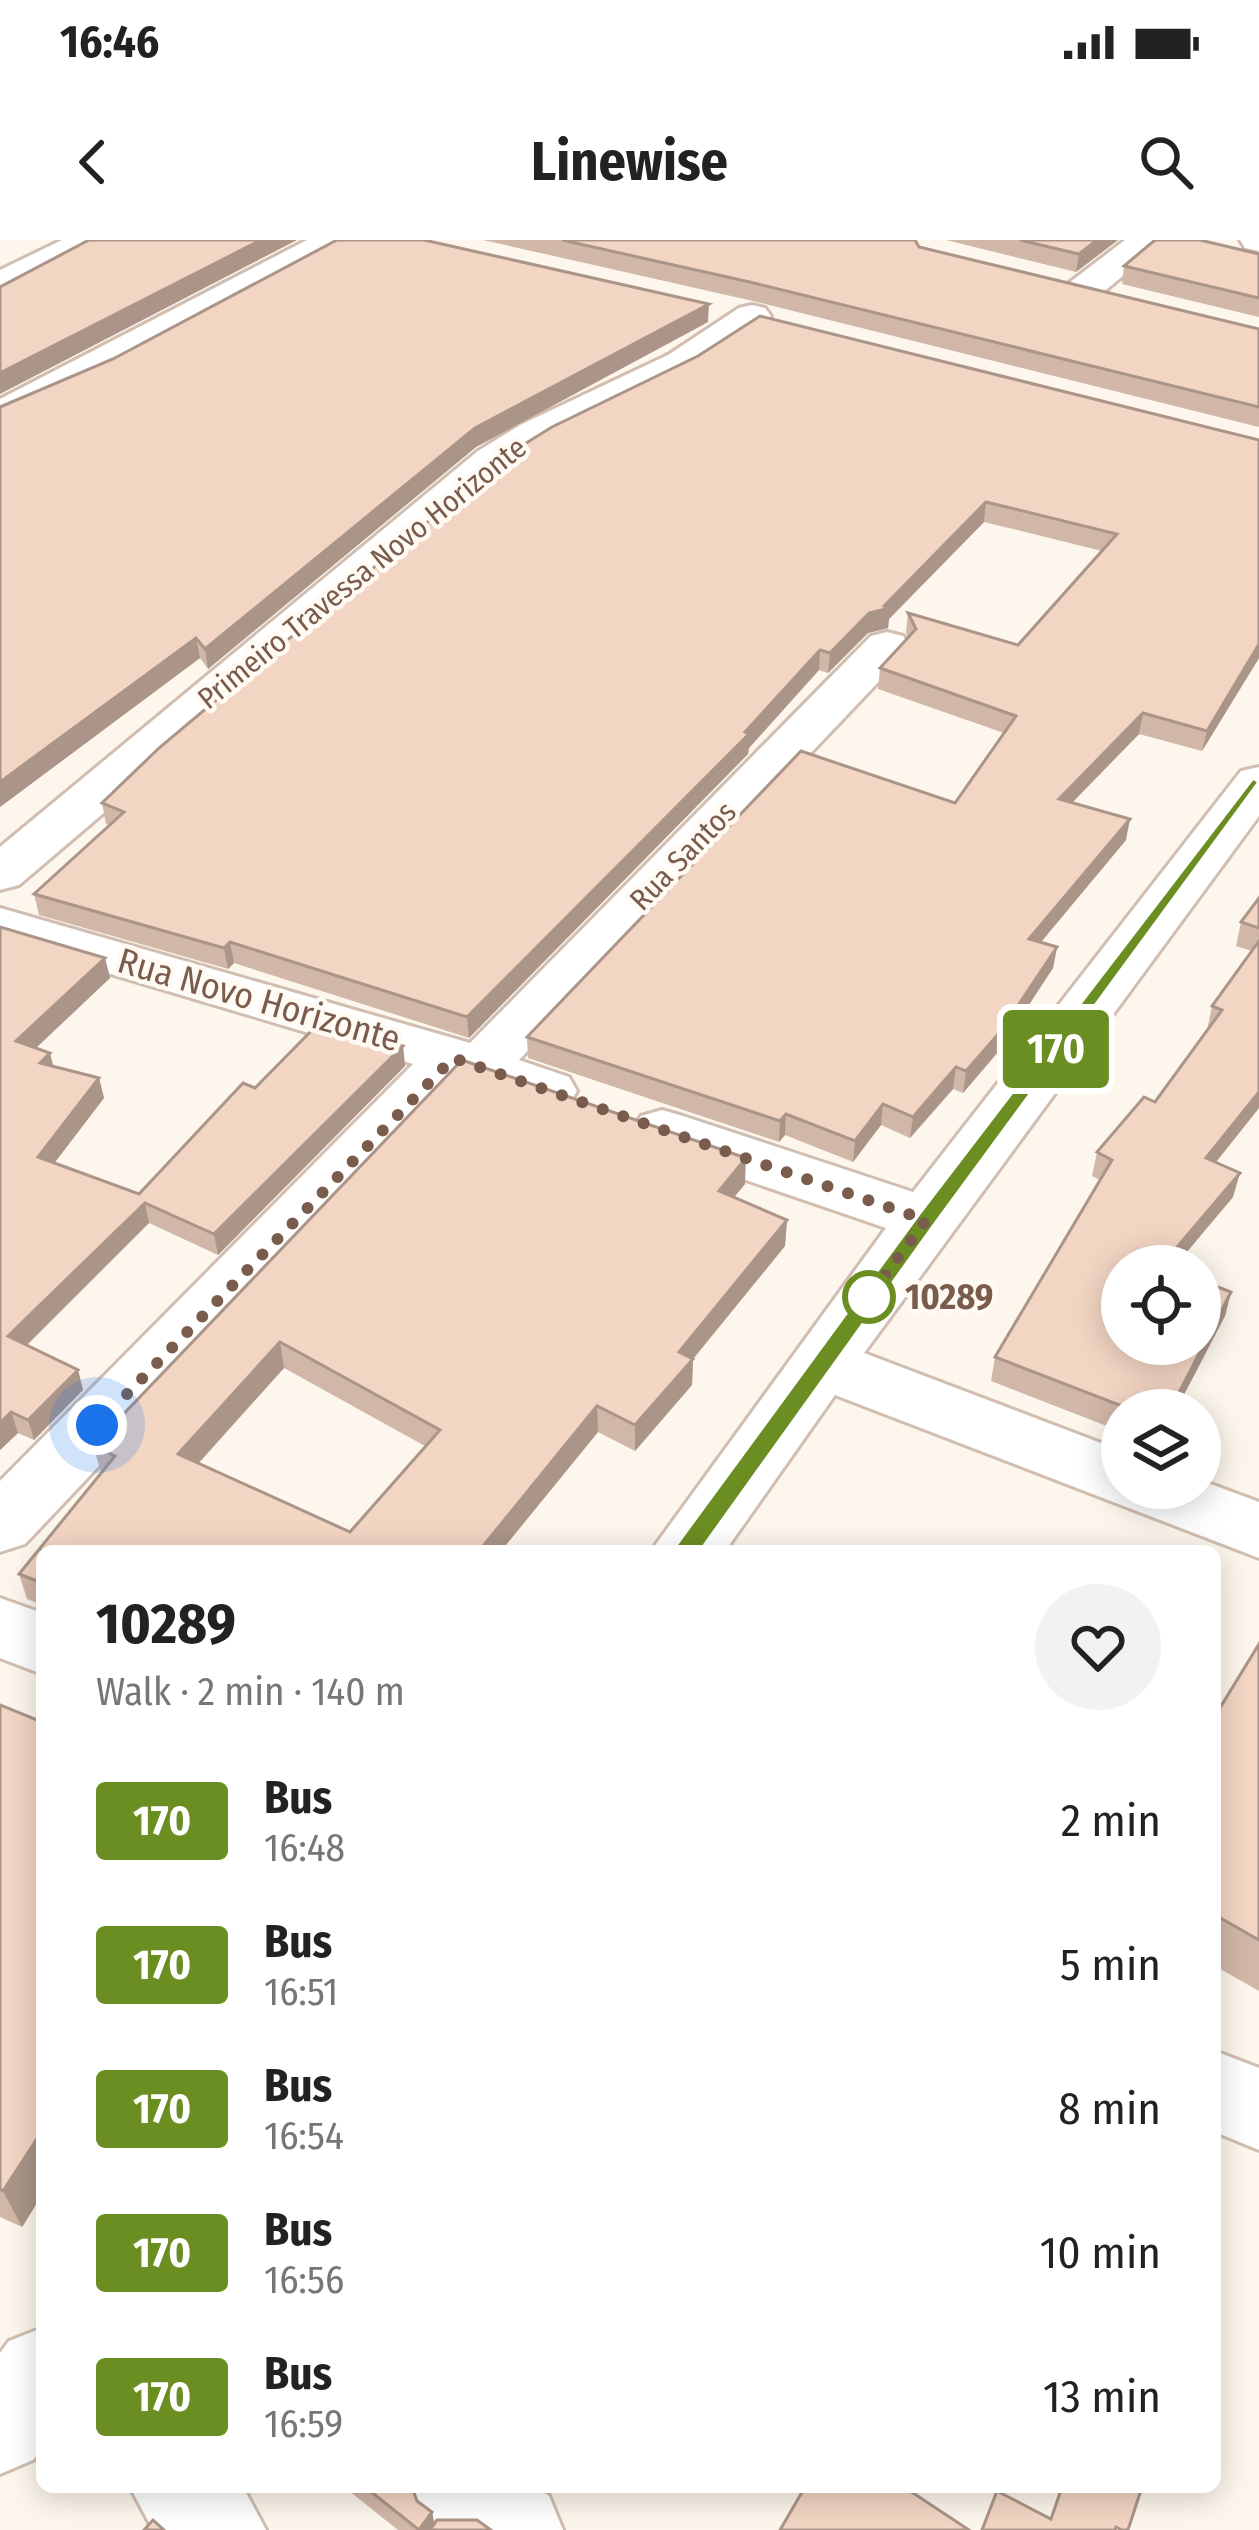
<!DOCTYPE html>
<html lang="en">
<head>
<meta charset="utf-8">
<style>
  :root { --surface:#fff; --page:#f2f2f2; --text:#222; --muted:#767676 }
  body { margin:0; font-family:"Fira Sans Condensed",sans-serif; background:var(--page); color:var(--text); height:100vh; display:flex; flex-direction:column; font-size:45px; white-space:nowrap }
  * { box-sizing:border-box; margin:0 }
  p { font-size:39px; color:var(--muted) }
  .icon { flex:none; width:66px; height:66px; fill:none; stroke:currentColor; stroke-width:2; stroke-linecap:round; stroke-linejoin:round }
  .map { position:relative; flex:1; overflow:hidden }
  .panel { position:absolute; left:36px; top:1305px; width:1185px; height:948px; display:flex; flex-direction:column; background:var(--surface); border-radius:18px; box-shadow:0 6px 30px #0003 }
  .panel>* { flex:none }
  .badge { padding:0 24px; border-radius:9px; font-size:42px; line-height:78px }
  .fabs { position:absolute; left:1101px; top:1005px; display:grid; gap:24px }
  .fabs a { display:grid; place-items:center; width:120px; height:120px; border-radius:50%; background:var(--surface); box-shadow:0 6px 30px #0003; font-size:60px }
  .you { position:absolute; width:60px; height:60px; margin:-30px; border:9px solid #fff; border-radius:50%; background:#1a73e8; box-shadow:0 0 0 18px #1a73e833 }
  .map>.badge { position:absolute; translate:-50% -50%; box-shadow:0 0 0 6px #fff }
  .round { display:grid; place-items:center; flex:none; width:126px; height:126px; border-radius:63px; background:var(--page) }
  .head { display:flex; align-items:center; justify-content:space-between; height:204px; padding:0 60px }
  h1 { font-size:57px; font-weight:700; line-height:90px }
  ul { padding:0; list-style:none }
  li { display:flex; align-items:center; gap:36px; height:144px; padding:0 60px }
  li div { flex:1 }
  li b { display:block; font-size:45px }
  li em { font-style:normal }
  li .badge { min-width:132px; font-weight:700; text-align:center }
  .status { display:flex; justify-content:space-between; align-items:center; height:84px; padding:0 60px; background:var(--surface); direction:ltr }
  .status svg { height:33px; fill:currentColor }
  header { display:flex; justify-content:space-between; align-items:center; height:156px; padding:0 60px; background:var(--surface); font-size:54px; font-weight:700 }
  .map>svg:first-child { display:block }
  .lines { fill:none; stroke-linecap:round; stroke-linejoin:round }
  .minor-casing { stroke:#d1beb0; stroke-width:6 }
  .minor { fill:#fff; fill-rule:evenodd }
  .wall { fill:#d1b7a8; fill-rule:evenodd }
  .shaded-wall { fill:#aa9588 }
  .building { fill:#f3d5c3; stroke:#aa9588; stroke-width:3; fill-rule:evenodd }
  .line { fill:#6b8e23; stroke:#fff; stroke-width:3 }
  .walk { stroke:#7a5c4d; stroke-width:12; stroke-dasharray:0 21.6 }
  .stop-dot { fill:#fff; stroke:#6b8e23; stroke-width:6 }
  .labels { text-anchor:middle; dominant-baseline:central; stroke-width:9; stroke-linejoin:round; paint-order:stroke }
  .far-street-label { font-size:30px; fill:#7a5c4d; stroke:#fffaf3 }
  .street-label { font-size:36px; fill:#7a5c4d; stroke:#fffaf3 }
  .stop-label { font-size:36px; font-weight:bold; fill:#7a5c4d; stroke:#fffaf3; text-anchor:start }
</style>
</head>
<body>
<div class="status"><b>16:46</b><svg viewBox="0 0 49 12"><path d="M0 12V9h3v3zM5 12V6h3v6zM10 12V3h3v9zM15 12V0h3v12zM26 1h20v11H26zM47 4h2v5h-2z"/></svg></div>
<header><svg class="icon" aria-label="back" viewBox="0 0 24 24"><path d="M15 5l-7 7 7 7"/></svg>Linewise<svg class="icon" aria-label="search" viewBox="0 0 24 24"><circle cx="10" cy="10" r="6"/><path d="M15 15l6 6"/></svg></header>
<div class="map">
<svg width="1259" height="2290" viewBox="0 0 1259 2290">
  <rect width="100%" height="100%" fill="#fdf6ec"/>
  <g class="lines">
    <defs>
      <g id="minor">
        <polygon points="62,0 108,0 103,8 0,55 0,30"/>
        <polygon points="307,0 352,0 347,8 114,134 0,186 0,159"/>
        <polygon points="1125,0 1166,0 1095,59 1069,59 1063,51 1069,43"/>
        <polygon points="1240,0 1259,0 1259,11 1245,8"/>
        <polygon points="752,65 765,68 771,76 765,84 696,131 550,202 508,229 19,645 0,650 0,607 478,211 522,184 668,115 739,68"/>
        <polygon points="887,392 903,396 910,406 903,416 519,820 569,837 577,851 569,865 548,870 463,841 25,1304 0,1312 0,1241 413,824 0,701 0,668 470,803 871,396"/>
        <polygon points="1259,527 1259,576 864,1113 1122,1211 1122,1248 1200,1248 1200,1240 1259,1262 1259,1318 835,1155 725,1311 651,1311 886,988 641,904 632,890 641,876 662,870 683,876 913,952 1241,531"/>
        <polygon points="0,1358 42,1373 42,1434 0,1418"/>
        <polygon points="1215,1811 1259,1828 1259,1910 1215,1892"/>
        <polygon points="42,2088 42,2209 33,2220 0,2234 0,2113 9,2101"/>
        <polygon points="130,2247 243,2247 266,2290 153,2290"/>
        <polygon points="412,2247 537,2247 549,2256 563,2290 438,2290 426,2281"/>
      </g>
    </defs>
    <!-- minor casing -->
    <use href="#minor" class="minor-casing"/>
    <!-- minor -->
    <use href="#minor" class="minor"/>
  </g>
  <!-- wall -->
  <g class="wall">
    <polygon points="483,0 917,0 919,7 1259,89 1259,187 753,61"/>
    <polygon points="946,0 1118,0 1076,32"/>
    <polygon points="1259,14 1259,77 1122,44 1124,26"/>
    <polygon points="708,82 476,207 208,429 200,418 0,567 0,167"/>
    <polygon points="1259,200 1259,418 1202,511 1139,494 1072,563 1126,600 1041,702 1057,707 1053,728 998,812 963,853 953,849 910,898 881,885 853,922 785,895 779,902 528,818 527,797 955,563 1004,493 878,449 880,428 908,397 906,393 908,373 1018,405 1102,311 984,282 889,379 888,388 868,393 828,433 819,430 749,508 748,514 469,798 234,723 228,729 39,675 34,654 109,585 106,584 102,563 510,213"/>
    <polygon points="1259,658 1259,868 1216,922 1233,957 1175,1026 1122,1026 1231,1052 1225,1076 1176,1170 1122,1170 1122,1192 991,1141 995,1117 1100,940 1092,936 1097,912 1155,862 1207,790 1212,766 1252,711 1236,706 1241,682"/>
    <polygon points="0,687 105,718 110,738 36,808 54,827 99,838 104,858 54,923 139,954 255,848 403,806 405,826 218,1015 149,983 26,1105 78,1130 83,1150 34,1200 18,1193 0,1210"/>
    <path d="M462,820L745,944L734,957L787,980L785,1006L693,1119L692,1145L635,1211L598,1192L501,1311H42V1365L27,1359L19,1334L101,1232L93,1206ZM284,1128L425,1206L350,1292L199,1223Z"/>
    <polygon points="1259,1404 1259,1751 1215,1726 1215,1476"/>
    <polygon points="0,1465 42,1482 42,1955 22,1987 0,1977"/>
    <polygon points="344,2247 412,2247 417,2261 432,2272 434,2283 491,2290 398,2290"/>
  </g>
  <!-- shaded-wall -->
  <g class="shaded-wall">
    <polygon points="261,0 297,0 0,154 0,133"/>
    <polygon points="1097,0 1118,0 1076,32 1079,14"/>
    <polygon points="709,64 708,82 476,207 208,429 205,409 475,188"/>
    <polygon points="986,262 984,282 889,379 888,388 868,393 828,433 830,413 869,373 884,366"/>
    <polygon points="196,398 200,418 0,567 0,542"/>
    <polygon points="1259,404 1259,418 1202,511 1207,491"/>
    <polygon points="820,410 819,430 749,508 748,514 469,798 467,777 745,492"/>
    <polygon points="1143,473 1139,494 1056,579 1059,559"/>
    <polygon points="1130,579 1126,600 1026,720 1029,699"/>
    <polygon points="230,702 234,723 228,729 224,708"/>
    <polygon points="1057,707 1053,728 998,812 963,853 966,831"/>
    <polygon points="105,718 110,738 21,822 16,801"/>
    <polygon points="403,806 405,826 218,1015 214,994"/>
    <polygon points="50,813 55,833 40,823"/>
    <polygon points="956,827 953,849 910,898 913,877"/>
    <polygon points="99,838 104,858 43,938 38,917"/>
    <polygon points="1259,852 1259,868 1200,942 1206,918"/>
    <polygon points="883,864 881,885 853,922 855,901"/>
    <polygon points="786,874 785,895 779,902 780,881"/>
    <polygon points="746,918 745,944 718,977 719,951"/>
    <polygon points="1240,933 1233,957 1175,1026 1161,1026"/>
    <polygon points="145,963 149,983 15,1117 8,1096"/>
    <polygon points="787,980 785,1006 693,1119 692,1145 635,1211 635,1185 679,1112"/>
    <polygon points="1231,1052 1225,1076 1176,1170 1170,1170"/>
    <polygon points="280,1102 284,1128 184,1239 178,1214"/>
    <polygon points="78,1130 83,1150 34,1200 28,1180"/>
    <polygon points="597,1166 598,1192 501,1311 479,1311"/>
    <polygon points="11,1172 18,1193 0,1210 0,1183"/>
    <polygon points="42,1891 42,1955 22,1987 3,1951"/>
    <polygon points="432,2272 436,2290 420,2290"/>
  </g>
  <!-- building -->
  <g class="building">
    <polygon points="89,0 261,0 0,133 0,47"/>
    <polygon points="337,0 424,0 709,64 475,188 205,409 196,398 0,542 0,167 113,119"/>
    <polygon points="562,0 915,0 919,7 1259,89 1259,167 754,43"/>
    <polygon points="1020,0 1097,0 1079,14"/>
    <polygon points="1155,0 1200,0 1259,14 1259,58 1124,26"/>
    <polygon points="760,76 1259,200 1259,404 1207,491 1143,473 1059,559 1130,579 1029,699 1057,707 1001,791 966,831 956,827 913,877 883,864 855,901 786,874 780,881 527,797 801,511 955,563 1016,476 880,428 916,389 908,373 1018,405 1117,294 986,262 884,366 890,368 869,373 830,413 820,410 745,492 749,494 467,777 230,702 224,708 34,654 124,572 102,563 159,508 510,213 552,187 698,116"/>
    <polygon points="1259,658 1259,688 1241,682"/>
    <polygon points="0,687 105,718 16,801 50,813 40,823 99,838 38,917 139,954 243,843 255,848 321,781 403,806 214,994 145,963 8,1096 78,1130 28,1180 11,1172 0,1183"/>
    <polygon points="1259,701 1259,852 1206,918 1240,933 1161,1026 1122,1026 1122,1104 1200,1104 1200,1040 1231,1052 1170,1170 1132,1170 995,1117 1112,920 1097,912 1144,857 1155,862 1222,770 1212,766"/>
    <path d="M462,820L746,918L719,951L787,980L679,1112L693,1119L635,1185L597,1166L479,1311H42V1343L19,1334L115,1216L93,1206ZM280,1102L440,1190L350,1292L178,1214Z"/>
    <polygon points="1259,1404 1259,1700 1215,1675 1215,1476"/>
    <polygon points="0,1465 42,1482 42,1891 3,1951 0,1949"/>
    <polygon points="365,2247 412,2247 417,2261 432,2272 419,2290"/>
    <polygon points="805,2247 904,2247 969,2290 780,2290"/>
    <polygon points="1062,2247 1142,2247 1128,2290 1122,2290 1116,2287 1115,2290 982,2290 997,2251 1051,2279"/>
    <polygon points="153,2280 164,2290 144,2290"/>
    <polygon points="437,2280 477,2280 491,2290 430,2290"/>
  </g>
  <!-- line -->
  <polygon class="line" points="1253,538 1259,542 934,985 695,1318 677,1318 673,1311 677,1304 919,974"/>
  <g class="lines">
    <!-- walk -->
    <polyline class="walk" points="97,1185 453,818 926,980 869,1057"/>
  </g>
  <!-- markers -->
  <circle class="stop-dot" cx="869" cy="1057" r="24"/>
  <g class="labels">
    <!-- far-street labels -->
    <g class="far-street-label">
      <text transform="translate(362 333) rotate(-39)">Primeiro Travessa Novo Horizonte</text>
      <text transform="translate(683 616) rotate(-46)">Rua Santos</text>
    </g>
    <!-- street labels -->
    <g class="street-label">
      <text transform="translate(259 760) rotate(16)">Rua Novo Horizonte</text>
    </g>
    <!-- stop labels -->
    <g class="stop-label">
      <text x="905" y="1057">10289</text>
    </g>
  </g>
</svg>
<div class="fabs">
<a><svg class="icon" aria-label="locate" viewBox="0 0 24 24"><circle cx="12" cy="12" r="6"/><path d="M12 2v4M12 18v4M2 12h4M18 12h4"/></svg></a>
<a><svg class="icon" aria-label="layers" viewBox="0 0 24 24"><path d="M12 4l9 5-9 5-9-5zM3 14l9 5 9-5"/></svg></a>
</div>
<div class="you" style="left:97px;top:1185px"></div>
<b class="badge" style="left:1056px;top:809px;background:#6b8e23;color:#fff">170</b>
<section class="panel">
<div class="head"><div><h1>10289</h1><p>Walk · 2 min · 140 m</p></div><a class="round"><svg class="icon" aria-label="heart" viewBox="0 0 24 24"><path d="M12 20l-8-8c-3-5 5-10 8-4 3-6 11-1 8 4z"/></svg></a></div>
<ul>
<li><span class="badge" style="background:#6b8e23;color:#fff">170</span><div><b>Bus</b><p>16:48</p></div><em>2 min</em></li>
<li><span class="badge" style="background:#6b8e23;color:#fff">170</span><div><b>Bus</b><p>16:51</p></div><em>5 min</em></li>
<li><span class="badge" style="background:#6b8e23;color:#fff">170</span><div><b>Bus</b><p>16:54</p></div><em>8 min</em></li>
<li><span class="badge" style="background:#6b8e23;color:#fff">170</span><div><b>Bus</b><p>16:56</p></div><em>10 min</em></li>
<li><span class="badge" style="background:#6b8e23;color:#fff">170</span><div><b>Bus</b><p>16:59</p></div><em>13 min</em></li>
</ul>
</section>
</div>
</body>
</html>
